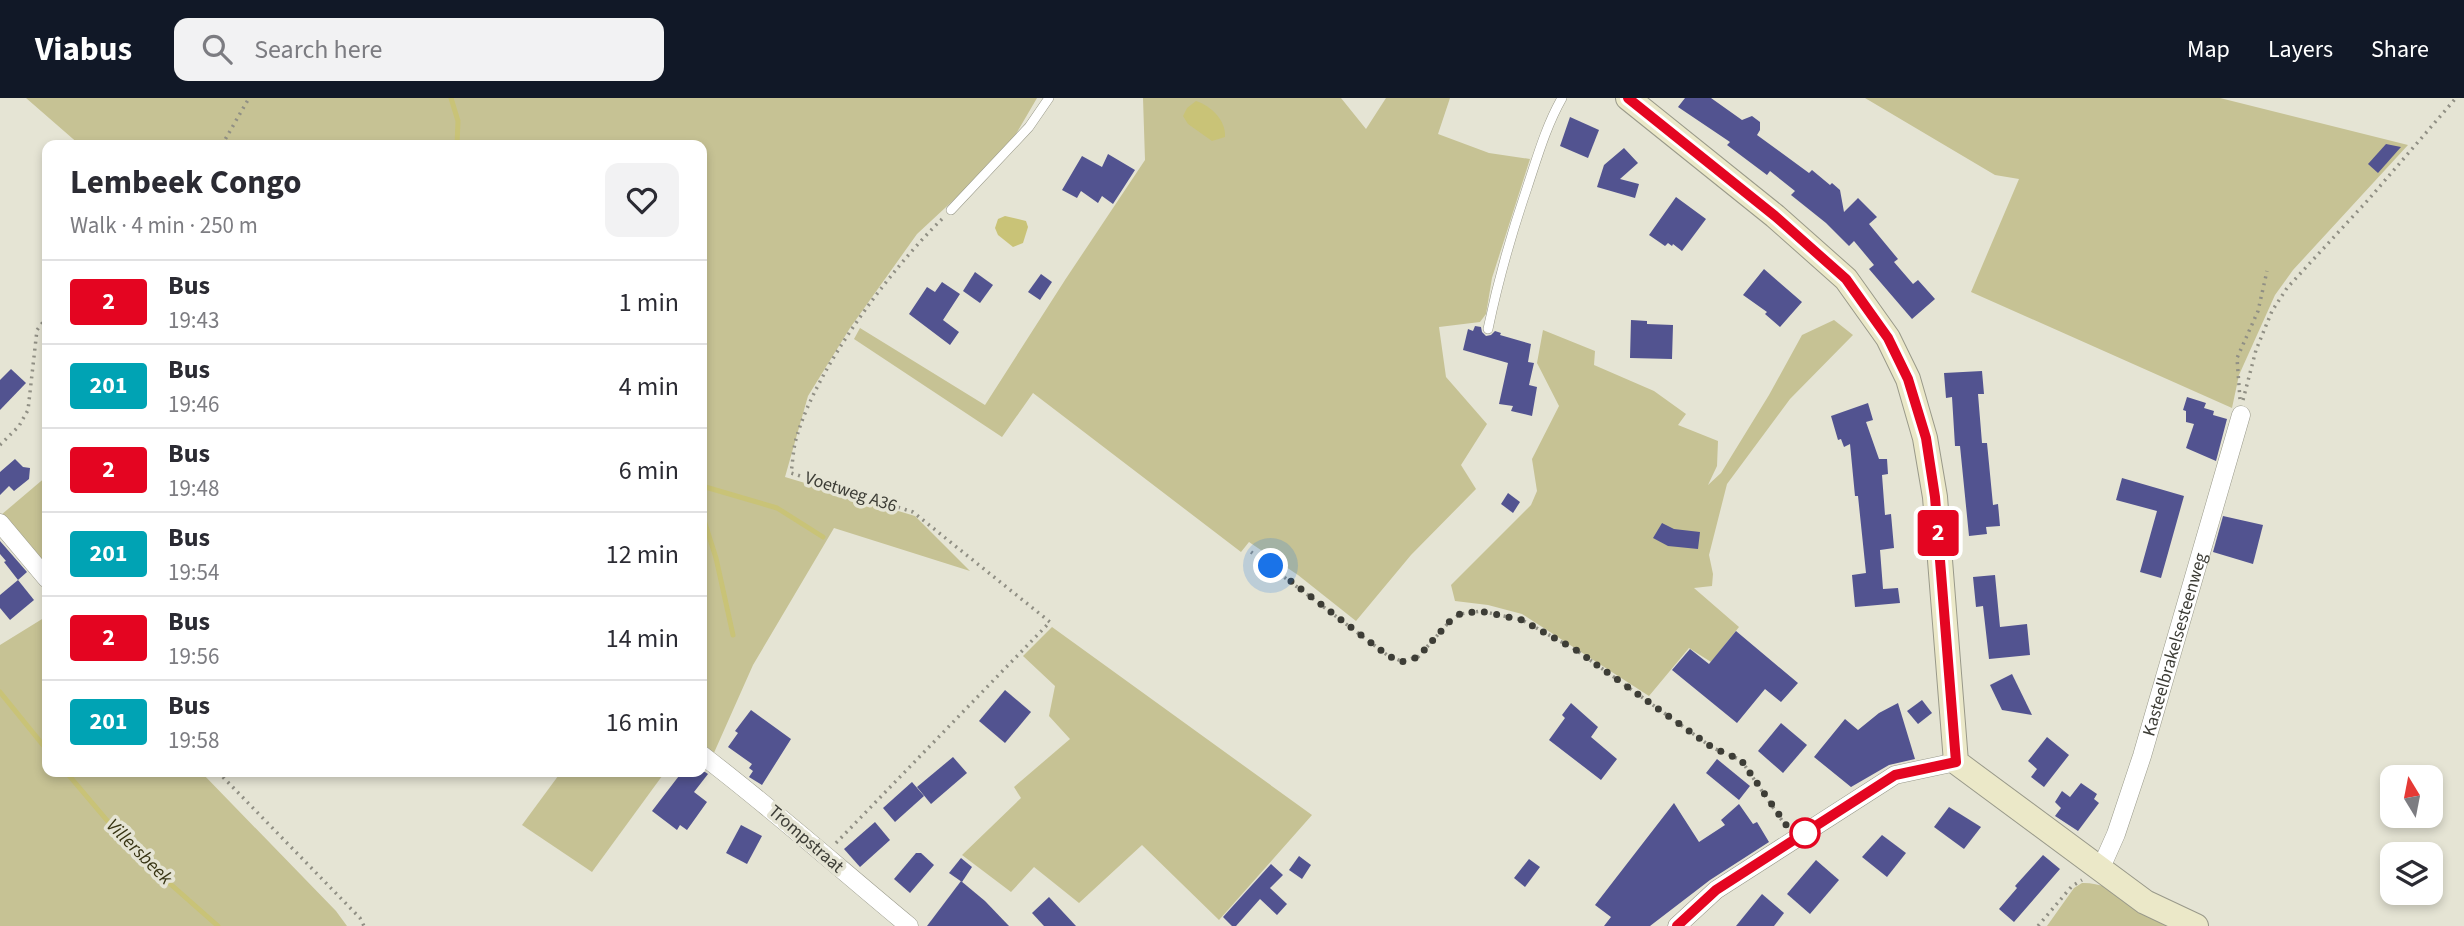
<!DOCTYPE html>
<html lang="en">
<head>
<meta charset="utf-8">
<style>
  :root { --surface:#fff; --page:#f2f2f3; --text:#2b2b33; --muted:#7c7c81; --line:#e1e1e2; --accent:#111827 }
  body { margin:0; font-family:"Source Sans 3",sans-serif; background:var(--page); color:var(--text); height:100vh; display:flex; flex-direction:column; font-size:26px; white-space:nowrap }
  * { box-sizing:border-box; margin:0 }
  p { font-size:23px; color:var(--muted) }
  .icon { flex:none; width:38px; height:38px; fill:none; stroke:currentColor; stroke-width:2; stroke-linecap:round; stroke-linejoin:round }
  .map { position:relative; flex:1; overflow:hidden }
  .side { position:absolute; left:42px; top:42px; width:665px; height:637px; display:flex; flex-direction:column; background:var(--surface); border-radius:14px; box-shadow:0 4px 10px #0003 }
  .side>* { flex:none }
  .badge { padding:0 14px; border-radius:5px; font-size:24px; line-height:46px }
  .needle { width:46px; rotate:350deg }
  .buttons { position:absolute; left:2380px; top:667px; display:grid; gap:14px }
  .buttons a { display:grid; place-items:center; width:63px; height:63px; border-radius:14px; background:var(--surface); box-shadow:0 4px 10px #0003; font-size:35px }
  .you { position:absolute; width:35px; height:35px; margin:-18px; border:5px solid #fff; border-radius:50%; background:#1a73e8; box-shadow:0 0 0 10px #1a73e833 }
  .map>.badge { position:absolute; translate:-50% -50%; box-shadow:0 0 0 4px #fff }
  .round { display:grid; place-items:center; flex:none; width:74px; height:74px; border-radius:14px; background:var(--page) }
  .overview { display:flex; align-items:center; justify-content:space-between; height:119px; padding:0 28px }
  h1 { font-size:33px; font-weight:700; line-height:52px }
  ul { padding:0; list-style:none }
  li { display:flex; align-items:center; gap:21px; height:84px; padding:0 28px; border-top:2px solid var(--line) }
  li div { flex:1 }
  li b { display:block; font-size:26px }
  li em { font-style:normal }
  li .badge { min-width:77px; font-weight:700; text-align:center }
  header { display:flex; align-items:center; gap:42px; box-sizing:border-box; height:98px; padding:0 35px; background:var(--accent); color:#fff }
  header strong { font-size:33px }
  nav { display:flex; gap:38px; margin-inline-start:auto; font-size:24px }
  .search { width:490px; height:63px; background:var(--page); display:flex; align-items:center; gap:18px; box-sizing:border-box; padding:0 24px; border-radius:14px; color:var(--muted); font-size:26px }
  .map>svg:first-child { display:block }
  .green { fill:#c6c294 }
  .water { fill:#c9c377 }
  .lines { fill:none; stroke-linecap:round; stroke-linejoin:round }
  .stream { stroke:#c9c377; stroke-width:5 }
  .building { fill:#525390 }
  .lane-casing { stroke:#99998a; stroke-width:10 }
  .street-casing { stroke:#99998a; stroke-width:19 }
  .secondary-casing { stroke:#99998a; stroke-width:26 }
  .path { stroke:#908f84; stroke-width:3.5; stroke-dasharray:2 5; stroke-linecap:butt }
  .lane { stroke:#fff; stroke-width:9 }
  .street { stroke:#fff; stroke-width:18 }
  .secondary { stroke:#ebe8c8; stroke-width:24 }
  .line-casing { stroke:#fff; stroke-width:16 }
  .line { stroke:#e40521; stroke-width:10 }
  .walk { stroke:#3d3d36; stroke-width:7; stroke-dasharray:0 12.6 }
  .stop-dot { fill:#fff; stroke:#e40521; stroke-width:3.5 }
  .labels { text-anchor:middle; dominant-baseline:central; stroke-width:7; stroke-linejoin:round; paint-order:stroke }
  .street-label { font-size:18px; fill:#3d3d36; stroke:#e5e4d4 }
  .water-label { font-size:19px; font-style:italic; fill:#373413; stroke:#e5e4d4 }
</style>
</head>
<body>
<header>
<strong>Viabus</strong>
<div class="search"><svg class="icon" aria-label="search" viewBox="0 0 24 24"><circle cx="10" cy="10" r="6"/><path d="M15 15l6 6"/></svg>Search here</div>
<nav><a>Map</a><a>Layers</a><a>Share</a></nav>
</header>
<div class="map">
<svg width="2464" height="828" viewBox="0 0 2464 828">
  <rect width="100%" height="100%" fill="#e5e4d4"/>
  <!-- green -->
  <g class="green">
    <polygon points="26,0 1037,0 1016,36 973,84 917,136 850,230 808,298 785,379 915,418 970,473 834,430 753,567 713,657 702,648 702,47 80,47"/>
    <polygon points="1143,0 1341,0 1366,31 1386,0 1450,0 1438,36 1489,55 1530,61 1492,180 1486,216 1480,224 1439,229 1446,279 1487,326 1461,367 1476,391 1411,457 1356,523 1298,477 1249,444 1241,454 1033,295 1002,339 854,241 860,230 985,307 1065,182 1145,62"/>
    <polygon points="1865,0 2220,0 2408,47 2293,172 2275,197 2239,277 2232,310 1971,194 2019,81 1995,77"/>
    <polygon points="1834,222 1853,237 1790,301 1727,386 1709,457 1713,476 1712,488 1694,490 1739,529 1711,564 1689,550 1649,598 1522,516 1488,507 1455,503 1451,487 1531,407 1537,393 1532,361 1559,308 1537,265 1543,232 1595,253 1594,267 1654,293 1686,316 1678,327 1718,343 1717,368 1708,387 1721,375 1769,297 1802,237"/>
    <polygon points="47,378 47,470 1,417"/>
    <polygon points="47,518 47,674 201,674 336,813 347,828 0,828 0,547"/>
    <polygon points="1052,529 1312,717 1219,822 1142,747 1079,805 1034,769 1011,794 962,757 1021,700 1014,689 1070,641 1049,618 1055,588 1023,558"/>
    <polygon points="561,674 665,674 592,774 522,727"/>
    <path d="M2082,785C2114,784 2145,812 2171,828H2047L2074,790Z"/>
  </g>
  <!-- water -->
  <g class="water">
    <path d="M1196,3C1211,8 1226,22 1225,39L1212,43L1188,26L1183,18L1187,10Z"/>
    <polygon points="1005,118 1026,123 1028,129 1023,145 1013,149 998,137 995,130 998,121"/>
  </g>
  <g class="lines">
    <!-- stream -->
    <g class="stream">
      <polyline points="451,0 458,23 457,47"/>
      <polyline points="702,388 777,410 823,439"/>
      <polyline points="702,416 716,460 733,537"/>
      <polyline points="0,594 47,652"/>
      <polyline points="66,674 133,753 218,828"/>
    </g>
  </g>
  <!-- building -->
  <g class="building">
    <polygon points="1685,0 1711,0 1742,22 1752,18 1760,24 1760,32 1757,37 1809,75 1812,72 1830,87 1832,85 1840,92 1844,114 1858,100 1877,119 1869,126 1898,161 1894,164 1913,186 1918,182 1935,201 1912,221 1869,171 1874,167 1854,143 1849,148 1826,125 1791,97 1795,93 1770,73 1767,77 1727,47 1730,44 1678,9"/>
    <polygon points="1570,19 1599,32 1588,60 1560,48"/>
    <polygon points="2386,46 2401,49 2378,75 2368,66"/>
    <polygon points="1624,50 1638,65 1620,81 1639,86 1635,100 1597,89 1604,67"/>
    <polygon points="1108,56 1135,72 1113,106 1102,98 1098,105 1081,93 1077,100 1062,92 1082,58 1102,69"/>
    <polygon points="1676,99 1706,121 1682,153 1673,146 1672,148 1668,145 1665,148 1649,137"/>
    <polygon points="1764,171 1802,204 1780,229 1765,216 1767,214 1743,197"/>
    <polygon points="975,174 993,187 980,205 963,193"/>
    <polygon points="1041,176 1052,184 1040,202 1028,194"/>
    <polygon points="942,184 960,196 943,222 959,234 950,247 909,216 927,189 935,194"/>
    <polygon points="1631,222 1647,223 1647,226 1673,227 1672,261 1630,260"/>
    <polygon points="1475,228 1481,229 1482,234 1486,238 1491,237 1495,233 1501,235 1500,237 1531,246 1528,264 1534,265 1529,287 1537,289 1532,318 1511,313 1513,308 1499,306 1508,265 1463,252 1468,231 1473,233"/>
    <polygon points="11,271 26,285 0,312 0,282"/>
    <polygon points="1982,273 1984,296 1978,296 1982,345 1987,345 1993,407 1998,406 2000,428 1986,429 1987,436 1969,438 1960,348 1955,348 1952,299 1946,300 1944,275"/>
    <polygon points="2187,299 2206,305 2204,310 2214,313 2213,317 2227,321 2216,363 2186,350 2194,326 2186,324 2186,313 2183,312"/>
    <polygon points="1868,305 1873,322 1866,324 1879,361 1887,361 1888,376 1882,377 1885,417 1891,416 1894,450 1880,452 1883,491 1898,490 1900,505 1855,509 1852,477 1866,475 1858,398 1855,398 1850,346 1844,349 1841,341 1838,342 1831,318"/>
    <polygon points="15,361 23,369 30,370 29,381 14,393 9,388 0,397 0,374"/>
    <polygon points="2122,380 2184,398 2161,480 2140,474 2157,413 2116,402"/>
    <polygon points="1508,395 1520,404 1513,415 1501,406"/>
    <polygon points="2223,418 2263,427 2253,466 2213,454"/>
    <polygon points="1662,425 1674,431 1700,434 1698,451 1668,448 1653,440"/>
    <polygon points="0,443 27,474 18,482 4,464 6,463 0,456"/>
    <polygon points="1995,477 2000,529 2027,526 2030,557 1989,561 1983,508 1976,509 1973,479"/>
    <polygon points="18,482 34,502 10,522 0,510 0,497"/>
    <polygon points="1736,533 1798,585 1781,604 1765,591 1737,625 1672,572 1690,551 1709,566"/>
    <polygon points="2012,576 2032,617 2002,612 1990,587"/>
    <polygon points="1005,592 1031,614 1005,645 979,623"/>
    <polygon points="1922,602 1932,615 1918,626 1907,613"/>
    <polygon points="1571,605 1598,629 1591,639 1617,661 1601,682 1549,642 1565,620 1562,617"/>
    <polygon points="1898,605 1915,661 1889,667 1851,689 1814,659 1845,621 1858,632 1879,615"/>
    <polygon points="751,612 791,641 762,687 749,679 753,673 749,670 752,666 728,649 738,635 735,633"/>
    <polygon points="1781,625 1807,647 1783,675 1758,653"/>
    <polygon points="2047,639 2069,657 2044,689 2031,679 2037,671 2028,663"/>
    <polygon points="953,659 967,675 931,706 917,689"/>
    <polygon points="1717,661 1750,688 1739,702 1706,675"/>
    <polygon points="682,674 705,674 708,676 694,694 707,704 687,732 680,727 677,732 652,713"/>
    <polygon points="912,684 924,698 895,724 883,710"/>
    <polygon points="2081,685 2097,696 2094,701 2099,705 2078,733 2055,718 2061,710 2055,704 2062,693 2070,699"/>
    <polygon points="1674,705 1699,744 1725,727 1721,722 1739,706 1753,726 1757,724 1769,744 1710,782 1650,828 1604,828 1611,819 1595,807"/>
    <polygon points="1949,709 1981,729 1964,751 1934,729"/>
    <polygon points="875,724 890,742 860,769 844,751"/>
    <polygon points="741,727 762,738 747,766 726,755"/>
    <polygon points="1882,737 1906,755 1887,779 1862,759"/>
    <polygon points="916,755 921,755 934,767 910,795 894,781"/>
    <polygon points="2043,757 2060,771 2014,824 1999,811 2017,790 2015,788"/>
    <polygon points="1299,758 1311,767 1302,781 1289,772"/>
    <polygon points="961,760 972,769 962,784 949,775"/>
    <polygon points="1529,761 1540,769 1525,789 1514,780"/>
    <polygon points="1816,762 1839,782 1810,816 1787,796"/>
    <polygon points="1271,766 1283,777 1270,790 1287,806 1277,817 1260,801 1236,828 1232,828 1223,819"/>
    <polygon points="961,783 985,803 1009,828 927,828"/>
    <polygon points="1762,796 1784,815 1774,828 1736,828"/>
    <polygon points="1049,799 1076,828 1044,828 1032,815"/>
  </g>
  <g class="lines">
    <defs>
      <g id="lane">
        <polyline points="951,112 1029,29 1049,0"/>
        <path d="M1488,231C1498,183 1511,137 1527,90C1537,60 1546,28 1562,0"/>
      </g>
      <g id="street">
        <polyline points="0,425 47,481"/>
        <path d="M702,657C773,711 840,771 909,828"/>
        <path id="s1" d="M2100,772L2116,736L2142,658L2241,317"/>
        <polyline points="1677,828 1716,792 1895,677 1956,664"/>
      </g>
      <polyline id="secondary" points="1628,0 1775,118 1846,181 1888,240 1908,281 1925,340 1935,399 1956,664 2145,804 2196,828"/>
    </defs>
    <!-- lane casing -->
    <use href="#lane" class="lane-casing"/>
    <!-- street casing -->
    <use href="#street" class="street-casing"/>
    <!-- secondary casing -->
    <use href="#secondary" class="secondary-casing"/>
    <!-- path -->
    <g class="path">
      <polyline points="222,47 249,0"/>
      <polyline points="2240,301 2237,260 2258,213 2267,173"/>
      <polyline points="2243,302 2256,252 2272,213 2287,190 2368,102 2456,0"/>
      <polyline points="0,347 19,328 28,312 37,232 47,219"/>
      <polyline points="1251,454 1387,557 1401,563 1418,559 1450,523 1460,516 1481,513 1522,522 1576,552 1713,650 1741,662 1785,727"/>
      <polyline points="218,674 360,820 364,828"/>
      <path d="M836,745L1050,524L913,414L791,375C793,363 793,350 797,338C817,269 890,172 942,121"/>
      <polyline points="2038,828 2072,788 2082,782"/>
    </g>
    <!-- lane -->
    <use href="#lane" class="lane"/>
    <!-- street -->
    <use href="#street" class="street"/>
    <!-- secondary -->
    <use href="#secondary" class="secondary"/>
  </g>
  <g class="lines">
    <defs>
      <polyline id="line" points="1628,0 1775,118 1846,181 1888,240 1908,281 1926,340 1935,399 1956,664 1895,677 1716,792 1677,828"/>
    </defs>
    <!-- line casing -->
    <use href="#line" class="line-casing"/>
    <!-- line -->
    <use href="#line" class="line"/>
    <!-- walk -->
    <polyline class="walk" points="1271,468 1387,557 1401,564 1418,559 1450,523 1460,516 1480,513 1522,522 1576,552 1713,650 1741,662 1796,741 1805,735"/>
  </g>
  <!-- markers -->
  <circle class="stop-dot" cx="1805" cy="735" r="14"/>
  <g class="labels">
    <!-- street labels -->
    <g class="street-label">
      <text transform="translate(851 394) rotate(18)">Voetweg A36</text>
      <text stroke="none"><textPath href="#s1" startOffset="238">Kasteelbrakelsesteenweg</textPath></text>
      <text transform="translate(806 741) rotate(41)">Trompstraat</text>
    </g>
    <!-- water labels -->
    <g class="water-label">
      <text transform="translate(139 754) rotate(45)">Villersbeek</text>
    </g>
  </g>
</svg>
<div class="buttons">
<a><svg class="needle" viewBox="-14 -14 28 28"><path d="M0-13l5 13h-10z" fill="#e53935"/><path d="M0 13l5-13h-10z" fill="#7c7c81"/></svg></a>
<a><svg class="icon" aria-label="layers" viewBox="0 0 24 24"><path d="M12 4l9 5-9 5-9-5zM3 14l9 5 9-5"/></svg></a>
</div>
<div class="you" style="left:1271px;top:468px"></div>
<b class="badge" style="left:1938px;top:435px;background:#e40521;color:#fff">2</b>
<section class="side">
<div class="overview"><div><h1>Lembeek Congo</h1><p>Walk · 4 min · 250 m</p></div><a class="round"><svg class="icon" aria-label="heart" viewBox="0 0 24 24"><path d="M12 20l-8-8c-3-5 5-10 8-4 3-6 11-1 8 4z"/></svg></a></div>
<ul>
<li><span class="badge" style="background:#e40521;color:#fff">2</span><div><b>Bus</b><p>19:43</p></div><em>1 min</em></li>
<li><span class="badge" style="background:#00a3b4;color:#fff">201</span><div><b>Bus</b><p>19:46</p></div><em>4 min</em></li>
<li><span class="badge" style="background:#e40521;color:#fff">2</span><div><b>Bus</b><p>19:48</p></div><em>6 min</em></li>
<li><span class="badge" style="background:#00a3b4;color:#fff">201</span><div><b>Bus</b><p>19:54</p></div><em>12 min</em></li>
<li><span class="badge" style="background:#e40521;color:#fff">2</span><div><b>Bus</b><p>19:56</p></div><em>14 min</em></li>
<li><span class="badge" style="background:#00a3b4;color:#fff">201</span><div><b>Bus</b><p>19:58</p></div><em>16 min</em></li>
</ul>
</section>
</div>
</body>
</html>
